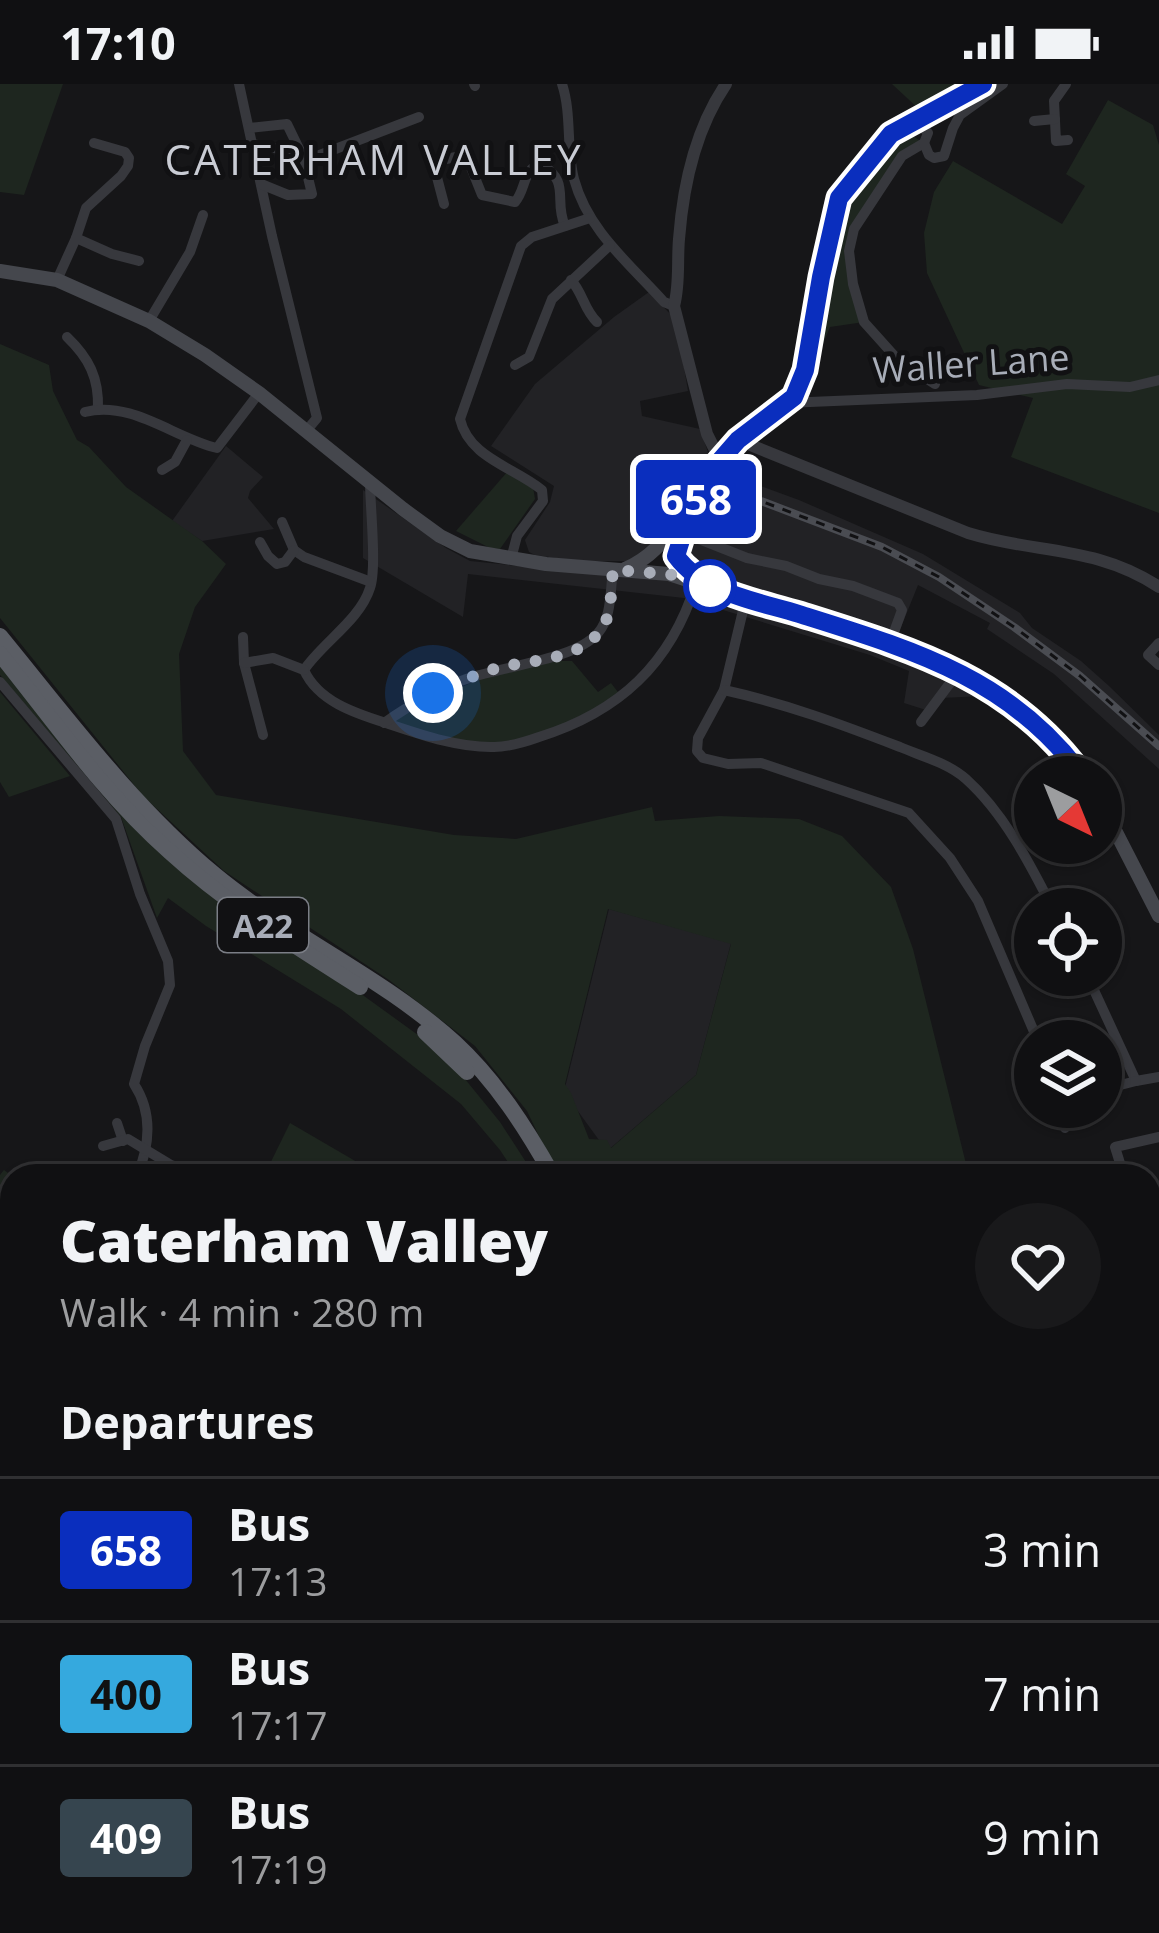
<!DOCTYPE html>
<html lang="en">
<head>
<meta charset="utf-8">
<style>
  :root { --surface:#101012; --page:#19191b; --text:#f1f3f6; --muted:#9c9d9f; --line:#303032 }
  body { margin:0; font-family:"Open Sans",sans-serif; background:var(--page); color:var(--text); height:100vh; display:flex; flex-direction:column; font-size:45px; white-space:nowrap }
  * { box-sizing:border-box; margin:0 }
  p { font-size:39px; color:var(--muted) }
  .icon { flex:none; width:66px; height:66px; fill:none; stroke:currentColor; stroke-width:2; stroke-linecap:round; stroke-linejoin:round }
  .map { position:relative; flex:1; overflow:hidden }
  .drawer { position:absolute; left:0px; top:1080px; width:1161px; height:771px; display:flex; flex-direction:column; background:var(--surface); border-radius:36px 36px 0 0; box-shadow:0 3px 9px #0004,0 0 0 3px var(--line) }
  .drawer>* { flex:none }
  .badge { padding:0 24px; border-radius:9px; font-size:42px; line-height:78px }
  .needle { width:78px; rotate:137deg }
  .tools { position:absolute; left:1014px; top:672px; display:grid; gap:24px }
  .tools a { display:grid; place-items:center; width:108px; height:108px; border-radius:50%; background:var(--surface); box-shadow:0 3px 9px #0004,0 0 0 3px var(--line); font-size:60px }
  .you { position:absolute; width:60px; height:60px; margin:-30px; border:9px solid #fff; border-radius:50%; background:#1a73e8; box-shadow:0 0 0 18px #1a73e833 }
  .map>.badge { position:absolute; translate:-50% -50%; box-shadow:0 0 0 6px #fff }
  h2 { padding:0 60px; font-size:45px; line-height:108px }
  .round { display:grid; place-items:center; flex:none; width:126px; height:126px; border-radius:63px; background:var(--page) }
  .headline { display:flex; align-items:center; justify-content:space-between; height:204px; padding:0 60px }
  h1 { font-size:57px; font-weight:800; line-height:90px }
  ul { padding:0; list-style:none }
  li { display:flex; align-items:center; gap:36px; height:144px; padding:0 60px; border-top:3px solid var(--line) }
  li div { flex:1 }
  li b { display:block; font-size:45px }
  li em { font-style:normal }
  li .badge { min-width:132px; font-weight:700; text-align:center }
  .status { display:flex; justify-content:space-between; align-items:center; height:84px; padding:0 60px; background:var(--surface); direction:ltr }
  .status svg { height:33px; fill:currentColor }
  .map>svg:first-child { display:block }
  .built { fill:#222225 }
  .green { fill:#1e261f; fill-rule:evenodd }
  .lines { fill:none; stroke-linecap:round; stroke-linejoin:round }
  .minor { stroke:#37383d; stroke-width:10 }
  .tertiary { stroke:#37383d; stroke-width:12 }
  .secondary { stroke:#45474d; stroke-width:14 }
  .trunk { stroke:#5b5e65; stroke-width:16 }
  .rail-casing { stroke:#4a4c52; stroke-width:8 }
  .rail { stroke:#111113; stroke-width:3; stroke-dasharray:9; stroke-linecap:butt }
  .line-casing { stroke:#fff; stroke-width:27 }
  .line { stroke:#0a2ebe; stroke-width:18 }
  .walk { stroke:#a8adb8; stroke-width:12; stroke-dasharray:0 21.6 }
  .stop-dot { fill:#fff; stroke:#0a2ebe; stroke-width:6 }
  .labels { text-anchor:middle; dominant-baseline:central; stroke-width:10; stroke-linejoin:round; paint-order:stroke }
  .shield { fill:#111113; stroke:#7b7e86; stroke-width:3 }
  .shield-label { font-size:33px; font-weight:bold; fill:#a8adb8 }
  .street-label { font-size:36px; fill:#a8adb8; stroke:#111113 }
  .quarter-label { font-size:42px; letter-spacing:3px; fill:#c9ccd4; stroke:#111113 }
</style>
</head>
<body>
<div class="status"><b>17:10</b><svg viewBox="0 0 49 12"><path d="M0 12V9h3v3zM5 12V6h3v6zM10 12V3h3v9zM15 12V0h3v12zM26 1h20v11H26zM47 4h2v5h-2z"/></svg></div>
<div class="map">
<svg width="1159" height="1849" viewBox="0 0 1159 1849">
  <rect width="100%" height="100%" fill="#161618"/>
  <!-- built -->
  <g class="built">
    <polygon points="649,208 676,236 688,307 640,317 642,332 700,345 710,374 699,385 659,459 628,477 577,477 535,471 529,468 525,456 550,418 554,402 491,362 535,300 614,233"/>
    <polygon points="226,362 263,393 250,407 248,414 274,445 202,457 172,437"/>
    <polygon points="720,387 799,416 923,470 1020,529 1032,544 1081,577 1109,602 1159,651 1159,685 1054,590 987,545 990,539 918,501 895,558 688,480 680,466 687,446 702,420 706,419"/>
    <polygon points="363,406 446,464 470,477 606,491 674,494 750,524 863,558 950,591 983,612 941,614 926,626 904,619 909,587 870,571 684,514 468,490 463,533 363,474"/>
    <polygon points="609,825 731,859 696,991 607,1067 564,1008"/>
  </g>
  <!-- green -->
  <g class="green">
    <polygon points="0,0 63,0 24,111 0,108"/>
    <polygon points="892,0 967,0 920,26"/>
    <polygon points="1108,16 1153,41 1159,61 1159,429 1011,373 1033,314 979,301 927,189 924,149 934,108 953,77 1062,140 1085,102 1066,90"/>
    <path d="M908,49L924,59L902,72L855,145L849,166L864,238L830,243L815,279L812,272C830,181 831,112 908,49Z"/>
    <path d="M0,260L49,281L53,307L77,356L89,363L126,403L202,457L226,480L195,523L179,570L183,667L216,711L454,751L516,755L652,723L655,737L719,732L799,735L842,752L891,803L913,865L969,1092H558L527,1027L475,962L389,896L224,787L143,712L0,534ZM608,825L731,860L696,991L611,1064L607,1056L589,1055L571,1009L565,1000Z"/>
    <polygon points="508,387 533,403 535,415 500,465 490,464 456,447"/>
    <polygon points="0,577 96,698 353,904 418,951 465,995 500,1038 535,1092 517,1092 500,1066 461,1020 341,925 206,842 168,814 157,834 121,733 0,591"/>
    <polygon points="557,577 572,577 598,608 611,599 621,612 569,644 494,664 384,639 486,592"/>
    <polygon points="0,608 70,692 9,713 0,698"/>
    <polygon points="290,1039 381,1092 264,1092"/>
    <polygon points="4,1086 12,1092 12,1195 0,1189 0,1091"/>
    <path d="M12,1221V1325C2,1306 0,1260 2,1239C4,1232 9,1227 12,1221Z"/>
    <polygon points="0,1664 12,1672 12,1754 0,1761"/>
    <polygon points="1149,1681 1159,1681 1159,1849 733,1849 722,1839 1149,1839"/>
    <polygon points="100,1839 278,1839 288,1849 108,1849"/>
    <polygon points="492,1839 607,1839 596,1849 505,1849"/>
  </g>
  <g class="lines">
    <!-- minor -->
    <g class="minor">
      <polyline points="239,0 272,152 317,334 307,346"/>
      <polyline points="474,0 475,2"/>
      <path d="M562,0C572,30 566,64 574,95C588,147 630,180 664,218L674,222"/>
      <polyline points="1066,0 1054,17 1056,57 1068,56"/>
      <polyline points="915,35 928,49 924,59 902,72 854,145 849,167 853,200 864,238 899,277 935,300"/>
      <polyline points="1034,37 1055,35"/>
      <polyline points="249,44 287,40 303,73 312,110 288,111 261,100"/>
      <polyline points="924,59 929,71 934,74 944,72 953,44 960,31 1003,0"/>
      <polyline points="252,60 291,67 304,77 419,33"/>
      <path d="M444,120L434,82L436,77L466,71L482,111L515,118C526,106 522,87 540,79C572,99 553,115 565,142"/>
      <polyline points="76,154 112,170 139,177"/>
      <polyline points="57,196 76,154 86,124 121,92 128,82 129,74 125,68 94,59"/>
      <path d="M571,196C583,209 584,226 597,238"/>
      <polyline points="149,237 190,168 203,131"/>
      <path d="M67,253C89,274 99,294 98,325"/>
      <polyline points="515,281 529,273 552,215 610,161"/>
      <polyline points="786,319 977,311 1067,300 1130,303 1159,296"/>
      <path d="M85,328C132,316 174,354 217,364L259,309"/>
      <polyline points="162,386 175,378 187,356"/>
      <path d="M370,398C370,421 377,485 370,504C360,536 322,559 304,586C318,617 354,629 386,639C419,650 458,664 494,663C508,663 525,658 539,653C619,628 671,580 696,499"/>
      <polyline points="282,438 294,466 304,473 371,498"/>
      <polyline points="260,458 268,472 277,480 285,478 294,466"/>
      <polyline points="681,459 694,453 747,474 786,482 819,495 853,502 898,519 902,526 890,559"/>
      <path d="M511,475L517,452L543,417L542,406C514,383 469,374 460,335L521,162L532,153L590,134"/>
      <polyline points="746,514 724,606 698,654 697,667 703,674 728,680 761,679 909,729 950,774 978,817 1038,957"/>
      <polyline points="243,553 244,579 263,651"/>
      <polyline points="1159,559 1148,571 1159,581"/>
      <polyline points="244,579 273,574 304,586"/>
      <path d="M0,598L116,735L140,810L168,877L170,901L145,962L134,1000C153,1029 150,1061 137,1092"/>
      <path d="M724,606C787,620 840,640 900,663C921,672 948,679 966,695C1004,729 1030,780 1053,825"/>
      <polyline points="921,638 959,587"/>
      <path d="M384,639C407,623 432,608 458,598C496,582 573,578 598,549C612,533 610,507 613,486"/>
      <polyline points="1087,891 1136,997 1159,993"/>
      <polyline points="1101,1006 1136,997"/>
      <polyline points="1062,1023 1065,1044"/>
      <polyline points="117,1039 123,1057"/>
      <polyline points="103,1062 128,1055 171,1081 205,1092"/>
      <polyline points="1124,1092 1115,1063 1159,1053"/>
      <polyline points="1149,1167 1159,1197"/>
      <polyline points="1149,1276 1159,1273"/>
      <polyline points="1149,1469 1159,1465"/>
      <polyline points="1149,1570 1159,1585"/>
      <polyline points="1150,1667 1159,1637"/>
    </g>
    <!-- tertiary -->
    <g class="tertiary">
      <path d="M738,356L968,449C1036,470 1095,461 1159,503"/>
      <path d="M722,374L715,366L707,350L674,222C680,200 677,178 679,155C683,102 696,44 726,0"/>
    </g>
    <!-- secondary -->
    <g class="secondary">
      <path d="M0,187L57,196L149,237L205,271L259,309L403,425L440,452L470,467L546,480L669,490L927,573C989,599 1043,639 1083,693"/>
      <polyline points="676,472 692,421 710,388 738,356 794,313 805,287 822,193 840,114 891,50 983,0"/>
      <path d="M625,485C653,473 665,455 682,432"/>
      <polyline points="1101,719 1159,832"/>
    </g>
    <!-- trunk -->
    <g class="trunk">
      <path d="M0,552C68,635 132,722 215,791C290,853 383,893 455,959C496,997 526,1044 553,1092"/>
      <path d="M0,570C54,637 105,711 170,768C228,821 294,861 360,903"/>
      <polyline points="425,948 467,988"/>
      <polyline points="688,1839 695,1849"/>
      <polyline points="704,1839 713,1849"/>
    </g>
    <defs>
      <polyline id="rail" points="732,406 882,463 939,493 1014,543 1080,592 1159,662"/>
    </defs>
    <!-- rail casing -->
    <use href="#rail" class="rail-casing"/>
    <!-- rail -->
    <use href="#rail" class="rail"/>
  </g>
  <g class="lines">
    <defs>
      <path id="line" d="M983,0L891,50L839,114L821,193L805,286L794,313L738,356L710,388L692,421L676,472C704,510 757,517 799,530C910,565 1012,594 1083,693"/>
    </defs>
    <!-- line casing -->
    <use href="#line" class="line-casing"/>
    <!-- line -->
    <use href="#line" class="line"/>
    <!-- walk -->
    <path class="walk" d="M433,609C453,600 473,592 494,585C529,575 583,578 604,541C612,526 611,503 613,486L669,490L710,502"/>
  </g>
  <!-- markers -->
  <circle class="stop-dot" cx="710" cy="502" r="24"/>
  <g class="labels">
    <!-- shield labels -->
    <rect class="shield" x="218" y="814" width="90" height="54" rx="9"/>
    <g class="shield-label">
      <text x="263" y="841">A22</text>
    </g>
    <!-- street labels -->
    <g class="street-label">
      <text transform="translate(971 279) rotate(-4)">Waller Lane</text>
    </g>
    <!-- quarter labels -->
    <g class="quarter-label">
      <text x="374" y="74">CATERHAM VALLEY</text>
    </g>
  </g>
</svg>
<div class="tools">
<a><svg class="needle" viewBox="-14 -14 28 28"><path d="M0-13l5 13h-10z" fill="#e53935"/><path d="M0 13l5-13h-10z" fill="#9c9d9f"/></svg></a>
<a><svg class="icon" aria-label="locate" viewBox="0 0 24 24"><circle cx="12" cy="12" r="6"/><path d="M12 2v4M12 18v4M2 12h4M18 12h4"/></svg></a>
<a><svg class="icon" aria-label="layers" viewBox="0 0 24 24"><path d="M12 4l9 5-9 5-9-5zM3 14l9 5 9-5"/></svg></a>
</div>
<div class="you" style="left:433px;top:609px"></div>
<b class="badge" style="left:696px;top:415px;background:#0a2ebe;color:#fff">658</b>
<section class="drawer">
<div class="headline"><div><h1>Caterham Valley</h1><p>Walk · 4 min · 280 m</p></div><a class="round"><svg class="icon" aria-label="heart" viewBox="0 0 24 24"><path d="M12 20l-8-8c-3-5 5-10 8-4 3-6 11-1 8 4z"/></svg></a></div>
<h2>Departures</h2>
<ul>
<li><span class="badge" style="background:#0a2ebe;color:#fff">658</span><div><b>Bus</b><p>17:13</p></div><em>3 min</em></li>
<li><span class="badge" style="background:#35a9de;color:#111">400</span><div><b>Bus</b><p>17:17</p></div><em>7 min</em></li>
<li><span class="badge" style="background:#36454f;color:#fff">409</span><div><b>Bus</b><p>17:19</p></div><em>9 min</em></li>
</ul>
</section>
</div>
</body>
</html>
